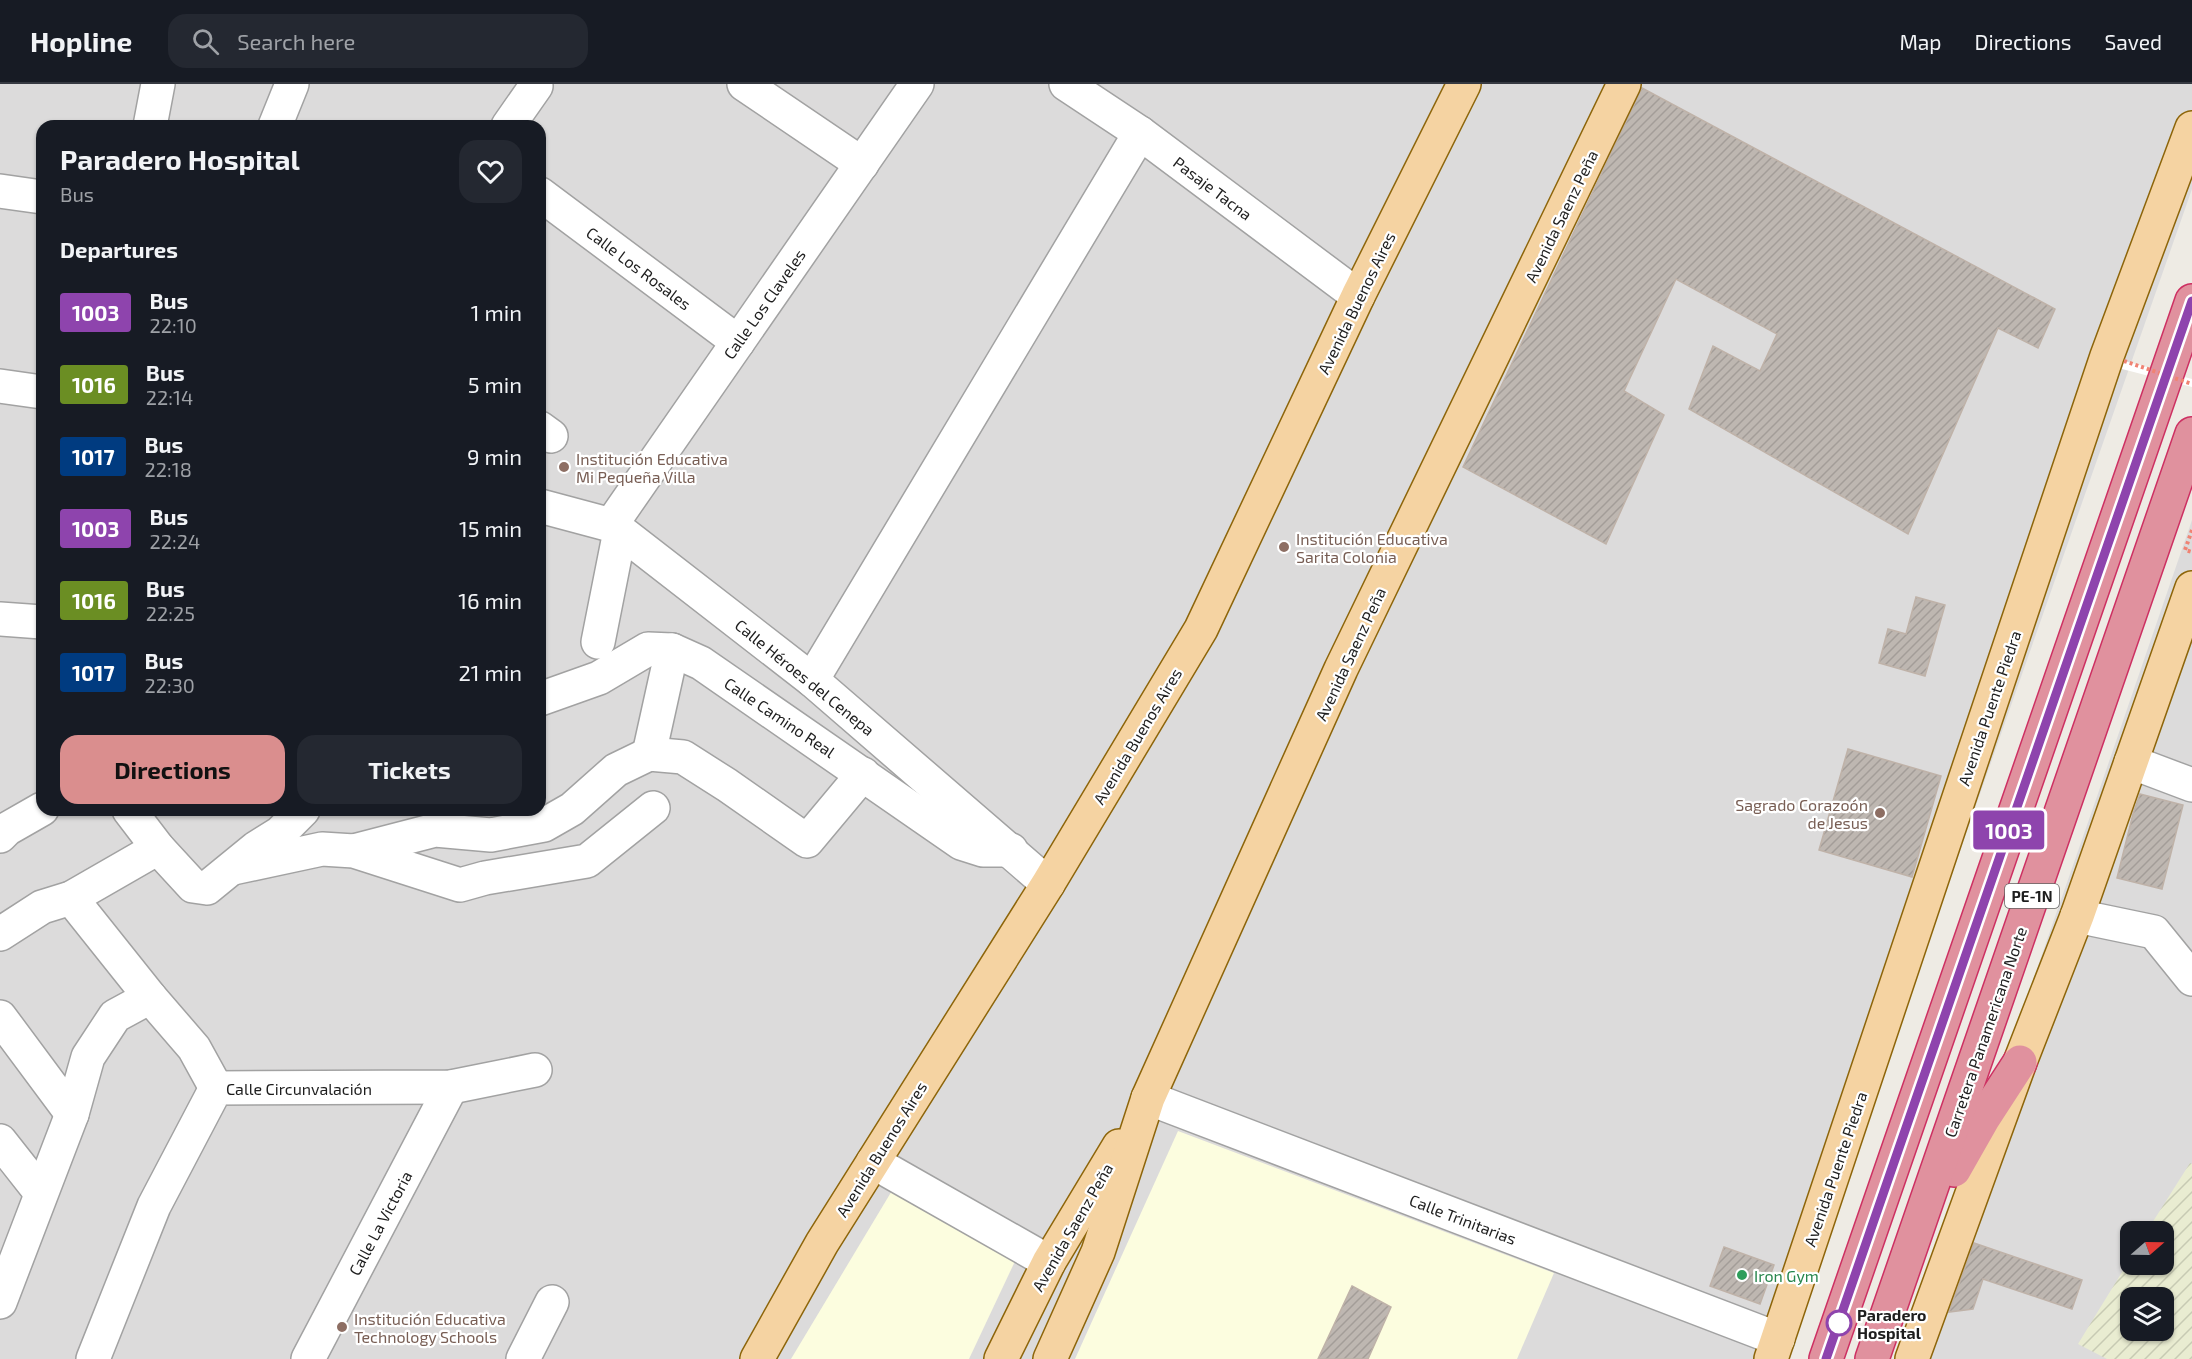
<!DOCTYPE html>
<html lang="en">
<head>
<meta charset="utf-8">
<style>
  :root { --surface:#171b24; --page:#242831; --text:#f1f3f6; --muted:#9ea1a6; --line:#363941; --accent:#da8e8e }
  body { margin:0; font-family:"Exo 2",sans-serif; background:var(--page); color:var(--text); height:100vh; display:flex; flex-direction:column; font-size:22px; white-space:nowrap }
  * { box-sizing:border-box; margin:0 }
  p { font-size:20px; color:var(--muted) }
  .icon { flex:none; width:33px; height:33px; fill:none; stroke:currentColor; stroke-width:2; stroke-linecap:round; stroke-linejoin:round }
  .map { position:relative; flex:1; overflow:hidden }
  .details { position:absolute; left:36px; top:36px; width:510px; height:696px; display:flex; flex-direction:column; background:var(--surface); border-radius:18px; box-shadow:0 2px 4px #0004 }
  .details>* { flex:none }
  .badge { padding:0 12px; border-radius:4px; font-size:21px; line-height:39px }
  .needle { width:39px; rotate:70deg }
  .tools { position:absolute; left:2120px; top:1137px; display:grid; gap:12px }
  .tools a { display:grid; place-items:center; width:54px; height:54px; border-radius:12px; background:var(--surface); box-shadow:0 2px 4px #0004; font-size:30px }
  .map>.badge { position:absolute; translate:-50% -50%; box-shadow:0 0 0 3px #fff }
  h2 { padding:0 24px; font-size:22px; line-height:54px }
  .round { display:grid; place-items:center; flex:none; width:63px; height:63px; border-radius:18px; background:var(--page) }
  .head { display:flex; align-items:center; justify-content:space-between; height:102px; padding:0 24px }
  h1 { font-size:28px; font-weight:700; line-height:45px }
  .action { display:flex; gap:12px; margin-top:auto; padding:12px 24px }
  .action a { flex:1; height:69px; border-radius:18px; background:var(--accent); color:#111; font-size:24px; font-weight:700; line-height:69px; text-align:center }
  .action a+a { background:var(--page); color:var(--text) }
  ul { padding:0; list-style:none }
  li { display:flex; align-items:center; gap:18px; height:72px; padding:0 24px }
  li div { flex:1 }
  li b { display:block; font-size:22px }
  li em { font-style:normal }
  li .badge { min-width:66px; font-weight:700; text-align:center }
  header { display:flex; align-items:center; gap:36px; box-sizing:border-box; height:84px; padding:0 30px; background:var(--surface); border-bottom:2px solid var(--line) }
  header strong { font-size:28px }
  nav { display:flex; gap:33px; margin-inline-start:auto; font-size:21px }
  .search { width:420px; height:54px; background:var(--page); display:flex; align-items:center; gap:15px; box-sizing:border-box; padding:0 21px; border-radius:18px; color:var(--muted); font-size:22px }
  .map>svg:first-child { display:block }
  .residential { fill:#dcdbdb; fill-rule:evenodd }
  .education { fill:#fcfddf }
  .farmland { fill:url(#farmland-furrows); fill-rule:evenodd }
  .pier { fill:#fff }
  .building { fill:url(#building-hatch); stroke:#bfb2a8; stroke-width:1.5 }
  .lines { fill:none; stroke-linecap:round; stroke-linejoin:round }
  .minor-casing { stroke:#a2a2a2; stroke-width:36 }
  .major-casing { stroke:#8d650a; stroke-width:36 }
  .highway-casing { stroke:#cd3062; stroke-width:36 }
  .path { stroke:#f08373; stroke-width:4; stroke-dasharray:3 3; stroke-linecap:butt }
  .minor { stroke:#fff; stroke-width:33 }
  .major { stroke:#f5d3a2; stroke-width:33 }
  .highway { stroke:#e0919e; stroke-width:33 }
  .path-bridge { stroke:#f08373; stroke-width:4; stroke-dasharray:3 3; stroke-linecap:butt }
  .line-casing { stroke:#fff; stroke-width:14 }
  .line { stroke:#8e44ad; stroke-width:9 }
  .education-dot { fill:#8d6e63; stroke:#fff; stroke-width:2 }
  .leisure-dot { fill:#2e9e5b; stroke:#fff; stroke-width:2 }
  .stop-dot { fill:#fff; stroke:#8e44ad; stroke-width:3 }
  .labels { text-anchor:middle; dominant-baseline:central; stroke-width:4.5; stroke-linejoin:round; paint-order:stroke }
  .shield { fill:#fff; stroke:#626262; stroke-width:1.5 }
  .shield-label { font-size:15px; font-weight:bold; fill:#1e1e1e }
  .street-label { font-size:16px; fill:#1e1e1e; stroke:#fff }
  .education-label { font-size:16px; fill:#785e54; stroke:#fff; text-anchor:start }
  .leisure-label { font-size:16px; fill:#27864d; stroke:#fff; text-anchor:start }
  .stop-label { font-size:16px; font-weight:bold; fill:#1e1e1e; stroke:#fff; text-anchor:start }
</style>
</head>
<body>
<header>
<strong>Hopline</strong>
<div class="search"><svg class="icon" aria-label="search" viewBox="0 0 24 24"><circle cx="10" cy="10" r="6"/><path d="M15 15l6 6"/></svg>Search here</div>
<nav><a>Map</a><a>Directions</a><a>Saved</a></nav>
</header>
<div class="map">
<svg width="2192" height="1275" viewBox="0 0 2192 1275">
  <defs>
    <pattern id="farmland-furrows" width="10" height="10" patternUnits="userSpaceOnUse" patternTransform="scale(1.5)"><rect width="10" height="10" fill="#e9ecd1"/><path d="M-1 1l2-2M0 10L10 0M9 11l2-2" fill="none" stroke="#c7cab3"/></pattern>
    <pattern id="building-hatch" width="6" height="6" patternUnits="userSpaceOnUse" patternTransform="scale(1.5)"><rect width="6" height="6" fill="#beb7b1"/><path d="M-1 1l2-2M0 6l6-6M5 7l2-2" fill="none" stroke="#a39d98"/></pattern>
  </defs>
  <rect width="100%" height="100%" fill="#eeebe4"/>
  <!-- residential -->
  <g class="residential">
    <path d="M0,0H2192V105L1782,1275H0ZM42,42H540V726H42Z"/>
    <path d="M2192,436V1275H1901L2101,701ZM2130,1148H2163V1180H2130ZM2130,1214H2163V1246H2130Z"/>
  </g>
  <!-- education -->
  <g class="education">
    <polygon points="1178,1047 1554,1189 1517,1275 1075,1275"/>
    <polygon points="893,1105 1017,1173 969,1275 791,1275"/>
  </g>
  <!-- farmland -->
  <path class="farmland" d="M2190,1079L2192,1080V1275H2107L2078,1260L2130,1175V1180H2163V1148L2147,1147ZM2130,1214H2163V1246H2130Z"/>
  <!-- pier -->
  <polygon class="pier" points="2124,277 2192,295 2192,303 2122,285"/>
  <!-- building -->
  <g class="building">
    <polygon points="1642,4 2055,225 2038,264 1998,244 1908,450 1689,325 1713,262 1760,287 1777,250 1676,195 1624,307 1664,331 1606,460 1463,383"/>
    <polygon points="1916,513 1945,521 1925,592 1879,579 1888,545 1906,550"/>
    <polygon points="1848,665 1941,692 1912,793 1819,766"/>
    <polygon points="2140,710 2183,721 2162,805 2117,794 2133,730"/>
    <polygon points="1974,1159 2082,1196 2072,1225 1983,1195 1973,1225 1949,1228"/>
    <polygon points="1724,1163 1774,1181 1760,1220 1710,1202"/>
    <polygon points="1352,1202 1391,1223 1368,1275 1318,1275"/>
  </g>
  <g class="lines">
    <defs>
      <g id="minor">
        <polyline points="744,0 862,80"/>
        <polyline points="1066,0 1140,49 1358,212"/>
        <polyline points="150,42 158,0"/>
        <polyline points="275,42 292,0"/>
        <polyline points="508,42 536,2"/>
        <polyline points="0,107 42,113"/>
        <polyline points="540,110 738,258"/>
        <polyline points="0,302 42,308"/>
        <polyline points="540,344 551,352"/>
        <polyline points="540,422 611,441 620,447 812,596 1048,800"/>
        <polyline points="611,441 917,0"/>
        <polyline points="0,535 42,538"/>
        <polyline points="598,558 620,447"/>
        <polyline points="812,596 1140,49"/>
        <polyline points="540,615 599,594 648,565 672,566 701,579 961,759 983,766 1011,766"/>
        <polyline points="649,670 672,566"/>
        <polyline points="2131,678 2192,701"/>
        <polyline points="129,726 158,764 193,802 207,804 256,764 280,749 303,726"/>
        <polyline points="0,752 7,745 42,725"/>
        <polyline points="354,767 435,746 491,751 544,741 572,725 616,686 649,670 683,673 727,701 807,757 863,690"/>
        <polyline points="233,784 322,765 354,767 460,801 485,794 587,777 653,724"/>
        <polyline points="71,814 150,913 194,964 216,1004"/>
        <polyline points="2077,832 2154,848 2192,895"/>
        <polyline points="0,850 42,823 71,814 158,764"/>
        <polyline points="0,933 72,1030"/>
        <polyline points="1148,1014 1778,1255"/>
        <polyline points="0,1057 41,1109"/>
        <polyline points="873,1078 1049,1178"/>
        <polyline points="0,1218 72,1030 88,973 115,932 150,913"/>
        <polyline points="93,1275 154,1122 216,1004 451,1003 535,986"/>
        <polyline points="308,1275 451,1003"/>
        <polyline points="523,1275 552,1218"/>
      </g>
      <g id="major">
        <polyline points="757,1275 822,1159 1048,800 1201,545 1358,212 1464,0"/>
        <polyline points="1001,1275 1049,1178 1119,1062"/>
        <polyline points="1050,1275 1098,1168 1148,1014 1341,585 1624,0"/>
        <polyline points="1771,1275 2107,272 2192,44"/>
        <polyline points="1912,1275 2020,978 2077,832 2192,504"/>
      </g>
      <g id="highway">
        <polyline points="1954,1086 1983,1035 2020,978"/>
        <polyline points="1826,1275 2192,217"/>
        <polyline points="1872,1275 2192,350"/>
      </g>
    </defs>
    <!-- minor casing -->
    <use href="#minor" class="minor-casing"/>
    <!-- major casing -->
    <use href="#major" class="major-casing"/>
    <!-- highway casing -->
    <use href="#highway" class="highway-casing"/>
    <!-- path -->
    <polyline class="path" points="2192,446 2185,466 2192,468"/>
    <!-- minor -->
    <use href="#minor" class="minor"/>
    <!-- major -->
    <use href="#major" class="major"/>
    <!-- highway -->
    <use href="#highway" class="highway"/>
    <!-- path-bridge -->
    <polyline class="path-bridge" points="2124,277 2192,300"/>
  </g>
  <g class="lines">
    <defs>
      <polyline id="line" points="1826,1275 2192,217"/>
    </defs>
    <!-- line casing -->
    <use href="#line" class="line-casing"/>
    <!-- line -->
    <use href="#line" class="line"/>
  </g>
  <!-- markers -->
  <g class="education-dot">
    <circle cx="564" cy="383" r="6"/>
    <circle cx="1284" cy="463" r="6"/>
    <circle cx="1880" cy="729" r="6"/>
    <circle cx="342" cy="1243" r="6"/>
  </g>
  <circle class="leisure-dot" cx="1742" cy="1191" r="6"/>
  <circle class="stop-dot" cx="1839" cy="1239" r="12"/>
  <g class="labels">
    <!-- shield labels -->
    <rect class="shield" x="2005" y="800" width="54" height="24" rx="4.5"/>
    <g class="shield-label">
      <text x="2032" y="812">PE-1N</text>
    </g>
    <!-- street labels -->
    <g class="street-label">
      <text transform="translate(1213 104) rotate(37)">Pasaje Tacna</text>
      <text transform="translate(1561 132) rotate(-64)">Avenida Saenz Peña</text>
      <text transform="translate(639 184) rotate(37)">Calle Los Rosales</text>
      <text transform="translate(1356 219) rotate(-64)">Avenida Buenos Aires</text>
      <text transform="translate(764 220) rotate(-55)">Calle Los Claveles</text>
      <text transform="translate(1350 570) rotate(-65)">Avenida Saenz Peña</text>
      <text transform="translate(805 593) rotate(39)">Calle Héroes del Cenepa</text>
      <text transform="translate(1989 624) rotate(-71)">Avenida Puente Piedra</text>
      <text transform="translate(780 633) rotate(34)">Calle Camino Real</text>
      <text transform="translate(1137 652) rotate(-59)">Avenida Buenos Aires</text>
      <text transform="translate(1985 948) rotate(-71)">Carretera Panamericana Norte</text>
      <text x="299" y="1004">Calle Circunvalación</text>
      <text transform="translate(881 1065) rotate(-58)">Avenida Buenos Aires</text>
      <text transform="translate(1835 1085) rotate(-71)">Avenida Puente Piedra</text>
      <text transform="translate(1463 1135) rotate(21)">Calle Trinitarias</text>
      <text transform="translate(380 1139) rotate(-62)">Calle La Victoria</text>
      <text transform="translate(1072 1143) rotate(-60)">Avenida Saenz Peña</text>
    </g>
    <!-- education labels -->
    <g class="education-label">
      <text x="576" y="374">Institución Educativa<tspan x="576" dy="18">Mi Pequeña Villa</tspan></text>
      <text x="1296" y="454">Institución Educativa<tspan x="1296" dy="18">Sarita Colonia</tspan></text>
      <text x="1868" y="720" text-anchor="end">Sagrado Corazoón<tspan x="1868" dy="18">de Jesus</tspan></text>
      <text x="354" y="1234">Institución Educativa<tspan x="354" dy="18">Technology Schools</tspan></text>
    </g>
    <!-- leisure labels -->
    <g class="leisure-label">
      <text x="1754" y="1191">Iron Gym</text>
    </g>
    <!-- stop labels -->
    <g class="stop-label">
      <text x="1857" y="1230">Paradero<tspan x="1857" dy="18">Hospital</tspan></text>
    </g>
  </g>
</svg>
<div class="tools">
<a><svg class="needle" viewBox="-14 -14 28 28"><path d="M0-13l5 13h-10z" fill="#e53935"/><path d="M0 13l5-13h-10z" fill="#9ea1a6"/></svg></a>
<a><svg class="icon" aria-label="layers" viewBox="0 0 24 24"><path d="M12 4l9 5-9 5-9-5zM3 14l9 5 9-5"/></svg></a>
</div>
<b class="badge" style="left:2009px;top:746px;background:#8e44ad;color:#fff">1003</b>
<section class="details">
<div class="head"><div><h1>Paradero Hospital</h1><p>Bus</p></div><a class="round"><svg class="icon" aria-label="heart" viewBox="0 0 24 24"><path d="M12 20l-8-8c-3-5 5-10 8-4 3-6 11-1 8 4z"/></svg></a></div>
<h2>Departures</h2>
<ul>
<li><span class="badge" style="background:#8e44ad;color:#fff">1003</span><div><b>Bus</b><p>22:10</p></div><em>1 min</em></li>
<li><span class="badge" style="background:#6b8e23;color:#fff">1016</span><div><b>Bus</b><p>22:14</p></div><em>5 min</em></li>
<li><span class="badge" style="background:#003b80;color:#fff">1017</span><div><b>Bus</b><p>22:18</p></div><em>9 min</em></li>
<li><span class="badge" style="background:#8e44ad;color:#fff">1003</span><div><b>Bus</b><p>22:24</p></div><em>15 min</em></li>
<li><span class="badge" style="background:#6b8e23;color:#fff">1016</span><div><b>Bus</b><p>22:25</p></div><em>16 min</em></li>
<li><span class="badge" style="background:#003b80;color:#fff">1017</span><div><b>Bus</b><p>22:30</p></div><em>21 min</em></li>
</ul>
<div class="action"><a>Directions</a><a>Tickets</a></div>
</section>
</div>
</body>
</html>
